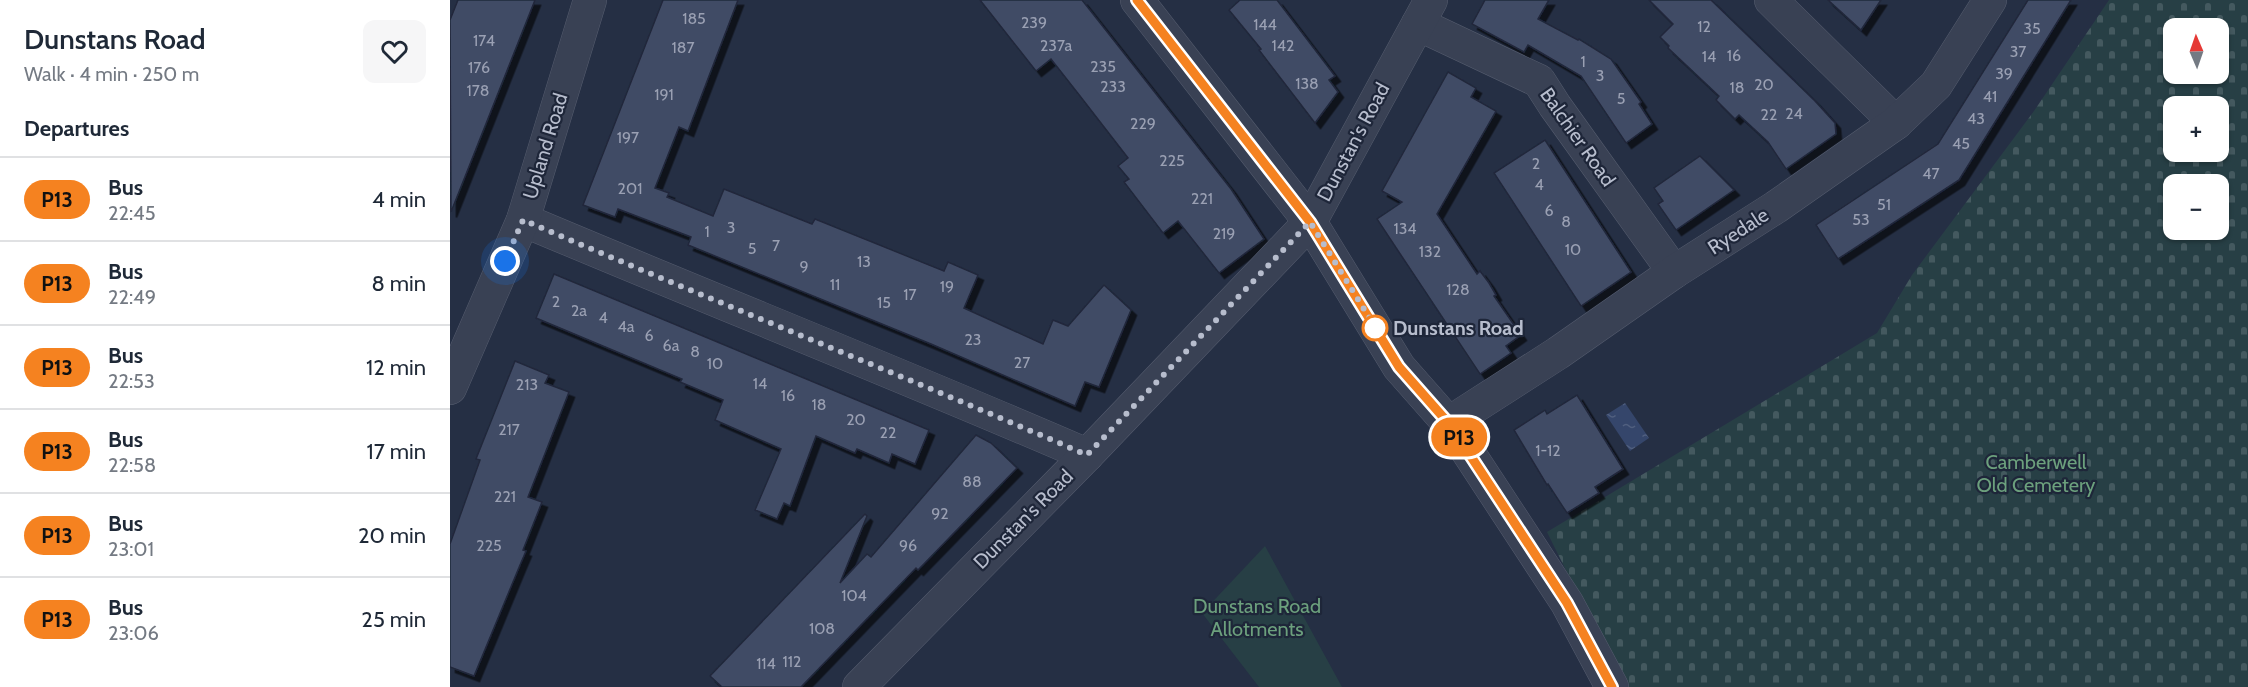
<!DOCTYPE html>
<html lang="en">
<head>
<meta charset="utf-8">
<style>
  :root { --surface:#fff; --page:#f6f6f7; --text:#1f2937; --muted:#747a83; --line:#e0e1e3 }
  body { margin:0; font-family:Cabin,sans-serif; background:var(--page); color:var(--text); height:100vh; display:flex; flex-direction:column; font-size:22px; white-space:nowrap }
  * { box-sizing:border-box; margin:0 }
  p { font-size:20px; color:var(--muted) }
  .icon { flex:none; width:33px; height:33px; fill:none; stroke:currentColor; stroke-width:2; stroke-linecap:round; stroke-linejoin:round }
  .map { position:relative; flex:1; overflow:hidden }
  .drawer { display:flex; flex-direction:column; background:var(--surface); width:450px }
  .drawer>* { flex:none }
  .badge { padding:0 12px; border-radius:20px; font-size:21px; line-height:39px }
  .needle { width:39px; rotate:358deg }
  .buttons { position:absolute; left:1713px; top:18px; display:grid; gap:12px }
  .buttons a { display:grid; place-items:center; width:66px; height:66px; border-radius:12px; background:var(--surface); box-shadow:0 2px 4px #0004; font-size:30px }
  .you { position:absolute; width:30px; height:30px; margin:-15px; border:4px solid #fff; border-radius:50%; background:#1a73e8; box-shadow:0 0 0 9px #1a73e833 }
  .map>.badge { position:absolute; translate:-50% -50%; box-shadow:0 0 0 3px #fff }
  h2 { padding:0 24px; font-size:22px; line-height:54px }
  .round { display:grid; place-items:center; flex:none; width:63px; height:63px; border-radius:12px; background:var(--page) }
  .overview { display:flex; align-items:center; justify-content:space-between; height:102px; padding:0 24px }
  h1 { font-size:28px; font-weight:600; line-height:45px }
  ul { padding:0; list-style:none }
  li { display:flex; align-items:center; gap:18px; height:84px; padding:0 24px; border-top:2px solid var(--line) }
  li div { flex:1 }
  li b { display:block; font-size:22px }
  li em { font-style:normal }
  li .badge { min-width:66px; font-weight:700; text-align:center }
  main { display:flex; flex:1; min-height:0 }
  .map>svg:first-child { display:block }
  .cemetery { fill:url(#cemetery-stones); fill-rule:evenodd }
  .green { fill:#273f45 }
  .water { fill:url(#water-ripples) }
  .building { fill:#414b65; stroke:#20283b; stroke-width:1.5; filter:url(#shadow) }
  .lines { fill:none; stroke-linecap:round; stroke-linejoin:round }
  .minor-casing { stroke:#555c6e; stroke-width:34 }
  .minor { stroke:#394154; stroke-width:33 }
  .line-casing { stroke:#fff; stroke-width:14 }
  .line { stroke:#f58220; stroke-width:9 }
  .walk { stroke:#b7bdcd; stroke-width:6; stroke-dasharray:0 10.8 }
  .stop-dot { fill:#fff; stroke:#f58220; stroke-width:3 }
  .labels { text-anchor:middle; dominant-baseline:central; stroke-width:4.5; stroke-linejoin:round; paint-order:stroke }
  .number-label { font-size:16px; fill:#9aa0b3 }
  .street-label { font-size:20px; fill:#b7bdcd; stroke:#1e2639 }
  .stop-label { font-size:20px; font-weight:bold; fill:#b7bdcd; stroke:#1e2639; text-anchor:start }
  .park-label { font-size:20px; fill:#6ca07d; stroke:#1e2639 }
</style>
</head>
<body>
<main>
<section class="drawer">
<div class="overview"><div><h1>Dunstans Road</h1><p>Walk · 4 min · 250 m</p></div><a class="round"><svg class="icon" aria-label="heart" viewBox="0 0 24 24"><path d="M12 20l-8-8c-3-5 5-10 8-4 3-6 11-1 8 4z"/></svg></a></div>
<h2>Departures</h2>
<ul>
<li><span class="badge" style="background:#f58220;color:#111">P13</span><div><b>Bus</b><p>22:45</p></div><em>4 min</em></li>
<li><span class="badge" style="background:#f58220;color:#111">P13</span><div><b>Bus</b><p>22:49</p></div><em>8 min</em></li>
<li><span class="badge" style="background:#f58220;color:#111">P13</span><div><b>Bus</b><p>22:53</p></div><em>12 min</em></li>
<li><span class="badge" style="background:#f58220;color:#111">P13</span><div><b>Bus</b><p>22:58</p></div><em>17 min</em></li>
<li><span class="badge" style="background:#f58220;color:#111">P13</span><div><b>Bus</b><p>23:01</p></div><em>20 min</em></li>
<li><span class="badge" style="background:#f58220;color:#111">P13</span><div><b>Bus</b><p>23:06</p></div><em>25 min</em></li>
</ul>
</section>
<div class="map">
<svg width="1798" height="687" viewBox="0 0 1798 687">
  <defs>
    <pattern id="cemetery-stones" width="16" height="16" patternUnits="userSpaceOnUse" patternTransform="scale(1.5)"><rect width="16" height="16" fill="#273f45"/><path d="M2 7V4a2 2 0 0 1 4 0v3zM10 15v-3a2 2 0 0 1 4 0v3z" fill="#44595f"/></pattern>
    <pattern id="water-ripples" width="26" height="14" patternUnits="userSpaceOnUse" patternTransform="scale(1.5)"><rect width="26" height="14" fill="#35466b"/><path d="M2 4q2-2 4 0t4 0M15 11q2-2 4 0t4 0" fill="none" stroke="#505f7f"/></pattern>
    <filter id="shadow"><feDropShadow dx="5.5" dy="5.5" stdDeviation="0" flood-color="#0009"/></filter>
  </defs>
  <rect width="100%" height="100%" fill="#252f44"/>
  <!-- cemetery -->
  <path class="cemetery" d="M1659,0H1798V687H1174L1097,532L1427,333L1462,275L1584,111ZM1724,28H1768V74H1724ZM1724,106H1768V152H1724ZM1724,184H1768V230H1724Z"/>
  <!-- green -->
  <polygon class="green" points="815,546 892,687 809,687 752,613"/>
  <!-- water -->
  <polygon class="water" points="1175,403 1199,438 1180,451 1156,415"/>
  <!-- building -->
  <g class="building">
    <polygon points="8,0 85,0 1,212 0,20"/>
    <polygon points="213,0 288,0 238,131 229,127 205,188 219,193 217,197 263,216 274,189 362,224 365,219 494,271 498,262 528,275 514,308 593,344 603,320 618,326 654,285 681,310 649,387 635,382 625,406 481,344 238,245 241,237 168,209 165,217 133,205"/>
    <polygon points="530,0 632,0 781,189 814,239 769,273 728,221 713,233 674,182 679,179 668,166 678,158 630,96 601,59 586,71"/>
    <polygon points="790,0 827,0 885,76 879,80 888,92 865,123 809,50 811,49 779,10"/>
    <polygon points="1035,0 1099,0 1088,19 1128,40 1129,39 1161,59 1191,102 1189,104 1202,124 1176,143 1131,76 1078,45 1074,52 1022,24"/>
    <polygon points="1199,0 1261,0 1365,101 1385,123 1386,134 1336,169 1318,142 1289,115 1285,119 1266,100 1269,96 1218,48 1219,46 1210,37 1223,24"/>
    <polygon points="1378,0 1431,0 1411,30"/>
    <polygon points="1578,0 1621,0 1509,180 1388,259 1366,225 1488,144"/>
    <polygon points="998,72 1026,88 1021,97 1046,111 987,214 1027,274 1030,271 1039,283 1046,295 1044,296 1071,335 1056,346 1061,353 1030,374 927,219 952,202 932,191"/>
    <polygon points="1095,140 1181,272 1131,306 1044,173"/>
    <polygon points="1250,156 1284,190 1226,230 1208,204 1213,201 1204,188"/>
    <polygon points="104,274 479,430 465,464 442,454 439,463 407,449 405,453 366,436 340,506 334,503 327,519 305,510 331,449 265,420 273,400 230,382 232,379 86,318"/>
    <polygon points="65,361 99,375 95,383 119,392 78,497 92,502 73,550 76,551 70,565 24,676 0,667 0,544 30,460 26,459"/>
    <polygon points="1127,395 1173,469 1145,487 1149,493 1117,513 1098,484 1097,485 1064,430 1095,410 1097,414"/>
    <polygon points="526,435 541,443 567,468 468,570 466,568 351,687 272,687 260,676 415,514 417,516 390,583 417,554 421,557"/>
  </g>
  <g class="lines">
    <defs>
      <g id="minor">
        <polyline points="687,0 860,222 949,367 1001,426 1117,603 1162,687"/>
        <polyline points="1321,0 1446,123"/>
        <polyline points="968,24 1089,81 1105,106 1224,272"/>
        <path d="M73,220C260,299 450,374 637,455"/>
        <polyline points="0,388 73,220 140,0"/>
        <polyline points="1001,426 1013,414 1108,353 1224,272 1326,207 1446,123 1486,85 1540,0"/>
        <polyline points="409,687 637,455 860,222 981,0"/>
      </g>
    </defs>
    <!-- minor casing -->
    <use href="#minor" class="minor-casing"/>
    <!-- minor -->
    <use href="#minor" class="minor"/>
  </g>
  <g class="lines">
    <defs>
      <polyline id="line" points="687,0 860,222 949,367 1001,426 1117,603 1162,687"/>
    </defs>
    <!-- line casing -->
    <use href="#line" class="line-casing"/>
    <!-- line -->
    <use href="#line" class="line"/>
    <!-- walk -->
    <path class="walk" d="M55,261L73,220C260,300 450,374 637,455L860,222L927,330L925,328"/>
  </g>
  <!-- markers -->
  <circle class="stop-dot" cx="925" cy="328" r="12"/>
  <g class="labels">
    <!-- number labels -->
    <g class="number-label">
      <text x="244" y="18">185</text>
      <text x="584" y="22">239</text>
      <text x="815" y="24">144</text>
      <text x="1254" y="26">12</text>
      <text x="1582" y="28">35</text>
      <text x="34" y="40">174</text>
      <text x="606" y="45">237a</text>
      <text x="833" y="45">142</text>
      <text x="233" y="47">187</text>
      <text x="1568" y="51">37</text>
      <text x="1284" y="55">16</text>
      <text x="1259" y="56">14</text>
      <text x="1133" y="61">1</text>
      <text x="653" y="66">235</text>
      <text x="29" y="67">176</text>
      <text x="1554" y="73">39</text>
      <text x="1150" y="75">3</text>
      <text x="857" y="83">138</text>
      <text x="1314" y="84">20</text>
      <text x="663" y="86">233</text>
      <text x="1287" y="87">18</text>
      <text x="28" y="90">178</text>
      <text x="214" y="94">191</text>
      <text x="1540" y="96">41</text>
      <text x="1171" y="98">5</text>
      <text x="1344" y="113">24</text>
      <text x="1319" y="114">22</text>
      <text x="1526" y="118">43</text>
      <text x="693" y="123">229</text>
      <text x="178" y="137">197</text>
      <text x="1511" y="143">45</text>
      <text x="722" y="160">225</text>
      <text x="1086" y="163">2</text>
      <text x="1481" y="173">47</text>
      <text x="1089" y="184">4</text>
      <text x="180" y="188">201</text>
      <text x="752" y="198">221</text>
      <text x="1434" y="204">51</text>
      <text x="1099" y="210">6</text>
      <text x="1411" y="219">53</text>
      <text x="1116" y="221">8</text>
      <text x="281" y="227">3</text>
      <text x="955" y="228">134</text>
      <text x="257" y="231">1</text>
      <text x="774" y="233">219</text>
      <text x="326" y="245">7</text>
      <text x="302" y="248">5</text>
      <text x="1123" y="249">10</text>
      <text x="980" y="251">132</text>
      <text x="414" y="261">13</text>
      <text x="354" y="266">9</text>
      <text x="385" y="284">11</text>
      <text x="497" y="286">19</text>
      <text x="1008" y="289">128</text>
      <text x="460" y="294">17</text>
      <text x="106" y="301">2</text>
      <text x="434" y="302">15</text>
      <text x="129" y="310">2a</text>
      <text x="153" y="317">4</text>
      <text x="176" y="326">4a</text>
      <text x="199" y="335">6</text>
      <text x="523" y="339">23</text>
      <text x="221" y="345">6a</text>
      <text x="245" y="351">8</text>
      <text x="572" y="362">27</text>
      <text x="265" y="363">10</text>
      <text x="310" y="383">14</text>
      <text x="77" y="384">213</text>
      <text x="338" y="395">16</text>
      <text x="369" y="404">18</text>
      <text x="406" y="419">20</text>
      <text x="59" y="429">217</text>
      <text x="438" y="432">22</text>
      <text x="1098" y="450">1-12</text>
      <text x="522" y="481">88</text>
      <text x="55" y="496">221</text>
      <text x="490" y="513">92</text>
      <text x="39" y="545">225</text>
      <text x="458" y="545">96</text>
      <text x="404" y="595">104</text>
      <text x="372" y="628">108</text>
      <text x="342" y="661">112</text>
      <text x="316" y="663">114</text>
    </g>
    <!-- street labels -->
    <g class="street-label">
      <text transform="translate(1128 137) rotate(55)">Balchier Road</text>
      <text transform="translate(903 142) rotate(-62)">Dunstan's Road</text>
      <text transform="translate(95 146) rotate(-73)">Upland Road</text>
      <text transform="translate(1288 231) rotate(-33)">Ryedale</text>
      <text transform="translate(573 519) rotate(-45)">Dunstan's Road</text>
    </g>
    <!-- stop labels -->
    <g class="stop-label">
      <text x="943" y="328">Dunstans Road</text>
    </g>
    <!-- park labels -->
    <g class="park-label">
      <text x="1586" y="462">Camberwell<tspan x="1586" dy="23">Old Cemetery</tspan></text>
      <text x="807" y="606">Dunstans Road<tspan x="807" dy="23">Allotments</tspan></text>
    </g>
  </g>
</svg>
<div class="buttons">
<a><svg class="needle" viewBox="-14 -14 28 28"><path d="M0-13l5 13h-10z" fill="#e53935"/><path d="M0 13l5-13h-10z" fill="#747a83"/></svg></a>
<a>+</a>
<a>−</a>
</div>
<div class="you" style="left:55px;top:261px"></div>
<b class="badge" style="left:1009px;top:437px;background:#f58220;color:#111">P13</b>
</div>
</main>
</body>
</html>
